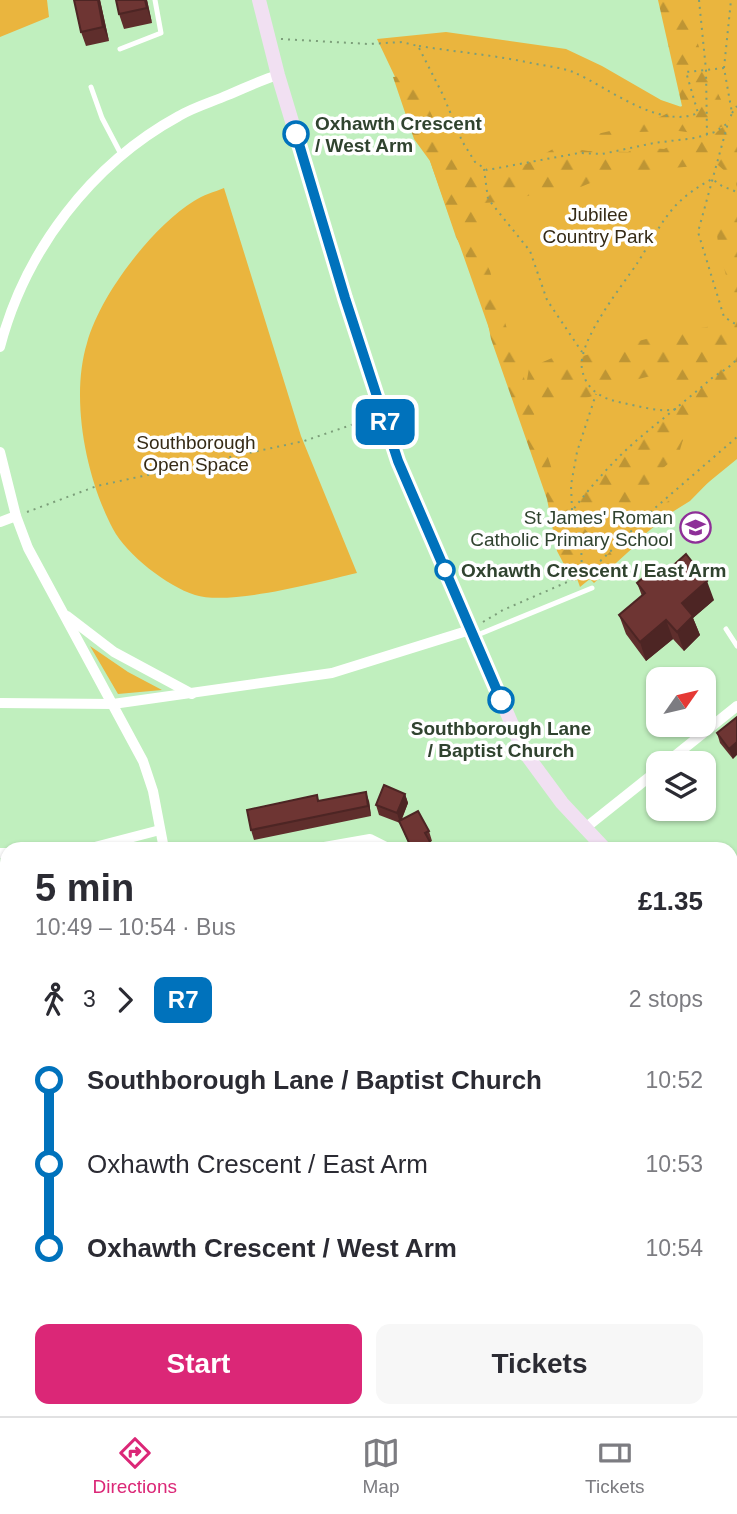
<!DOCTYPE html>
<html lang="en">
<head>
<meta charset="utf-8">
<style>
  :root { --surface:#fff; --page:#f7f7f7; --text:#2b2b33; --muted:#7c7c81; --line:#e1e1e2; --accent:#db2777 }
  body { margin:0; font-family:Arial,sans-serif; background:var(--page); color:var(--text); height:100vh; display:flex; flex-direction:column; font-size:26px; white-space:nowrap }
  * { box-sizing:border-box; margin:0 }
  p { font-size:23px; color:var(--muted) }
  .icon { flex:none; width:38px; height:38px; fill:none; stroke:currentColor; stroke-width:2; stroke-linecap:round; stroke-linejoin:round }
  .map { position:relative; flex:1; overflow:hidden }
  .drawer { position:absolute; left:0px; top:842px; width:738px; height:576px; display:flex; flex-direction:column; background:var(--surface); border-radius:21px 21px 0 0; box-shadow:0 2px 5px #0004 }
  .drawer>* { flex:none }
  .badge { padding:0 14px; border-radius:10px; font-size:24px; line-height:46px }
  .needle { width:46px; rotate:56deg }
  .buttons { position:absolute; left:646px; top:667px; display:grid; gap:14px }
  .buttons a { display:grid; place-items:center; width:70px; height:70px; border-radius:14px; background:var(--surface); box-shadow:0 2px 5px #0004; font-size:35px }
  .map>.badge { position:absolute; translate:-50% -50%; box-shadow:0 0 0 4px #fff }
  .legs { display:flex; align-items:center; gap:10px; height:77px; padding:0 35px; font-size:23px }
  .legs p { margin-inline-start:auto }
  .head { display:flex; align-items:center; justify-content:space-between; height:119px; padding:0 35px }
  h1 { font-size:38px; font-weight:600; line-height:52px }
  .primary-button { display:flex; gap:14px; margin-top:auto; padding:14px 35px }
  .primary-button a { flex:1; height:80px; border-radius:14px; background:var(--accent); color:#fff; font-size:28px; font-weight:600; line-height:80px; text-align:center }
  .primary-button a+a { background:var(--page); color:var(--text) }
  ul { padding:0 35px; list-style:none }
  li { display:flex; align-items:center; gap:24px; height:84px; font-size:26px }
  li i { display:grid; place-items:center; width:10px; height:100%; margin:0 9px; background:currentColor }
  li i::after { content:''; width:18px; height:18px; margin:-9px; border:5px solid; border-radius:50%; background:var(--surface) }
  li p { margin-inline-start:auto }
  li:first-child i { background:linear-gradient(#0000 50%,currentColor 0) }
  li:last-child i { background:linear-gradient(currentColor 50%,#0000 0) }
  .menu { display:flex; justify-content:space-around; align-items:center; height:98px; border-top:2px solid var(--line); background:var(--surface); font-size:19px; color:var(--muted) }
  .menu a { display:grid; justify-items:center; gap:4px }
  .menu .selected { color:var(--accent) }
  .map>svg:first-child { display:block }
  .green { fill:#eab53e }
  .forest { fill:url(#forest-firs) }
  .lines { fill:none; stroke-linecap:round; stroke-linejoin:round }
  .path { stroke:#7c9e7a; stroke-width:2; stroke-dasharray:2 5; stroke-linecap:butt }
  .lane { stroke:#fff; stroke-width:5 }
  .street { stroke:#fff; stroke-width:10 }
  .secondary { stroke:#f1e0f2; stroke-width:14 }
  .wall { fill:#5f2e2c }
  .shaded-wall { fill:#4d2524 }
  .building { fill:#6e3533; stroke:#4d2524; stroke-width:2 }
  .line-1-casing { stroke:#fff; stroke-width:16 }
  .line-1 { stroke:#0072bc; stroke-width:10 }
  .stop-1-dot { fill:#fff; stroke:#0072bc; stroke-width:3.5 }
  .labels { text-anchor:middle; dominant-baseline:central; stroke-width:7; stroke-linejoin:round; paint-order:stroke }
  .stop-label { font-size:19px; font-weight:bold; fill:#30432f; stroke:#fff; text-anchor:start }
  .park-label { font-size:19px; fill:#362b16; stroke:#fff }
  .poi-label { font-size:19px; fill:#30432f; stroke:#fff; text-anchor:end }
</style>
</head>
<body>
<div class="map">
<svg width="737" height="1416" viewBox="0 0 737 1416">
  <defs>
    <pattern id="forest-firs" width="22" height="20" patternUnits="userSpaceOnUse" patternTransform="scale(1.75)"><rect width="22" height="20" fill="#eab53e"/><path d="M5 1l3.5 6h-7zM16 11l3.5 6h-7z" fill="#be9534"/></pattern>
  </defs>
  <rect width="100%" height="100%" fill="#c0efbe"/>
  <!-- green -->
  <g class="green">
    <polygon points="0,0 47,0 49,17 0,37"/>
    <polygon points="665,0 737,0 737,459 580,587 416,121 377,39 446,32 566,49 602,66 661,100 696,112"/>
    <path d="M224,188L301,436L357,573C319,582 230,606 195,595C167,586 127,555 113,529C86,478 70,399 87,343C100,295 152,227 194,201C203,195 214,192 224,188Z"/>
    <polygon points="90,646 128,672 162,690 118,694"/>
  </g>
  <!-- forest -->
  <g class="forest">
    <polygon points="658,0 684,0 706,69 732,122 737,121 737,187 735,180 718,165 707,165 615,173 578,188 537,193 512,201 483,203 468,200 478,224 480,251 490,271 507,329 520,358 527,392 555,479 574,516 590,535 581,558 576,581 569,574 557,551 547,499 491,339 480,284 456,237 430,161 414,139 393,77 401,76 426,103 461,176 485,175 519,168 553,149 564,147 588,151 628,152 638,147 664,149 674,144 687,140 698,141 712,136 724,126 701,134 679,131 637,132 626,134 601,146 589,146 593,135 652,121 682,106"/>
    <path d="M737,191V390C707,406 686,419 679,455L658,472L637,502L626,511L590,522L578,519L575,509L578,497L586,485L606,469L632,441L667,417L681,392L675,379C650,367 620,389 596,395C577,401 557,405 537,409L527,380L529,368L552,358L579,357L661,335L729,323C737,286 717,263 717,230C716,215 732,204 737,191Z"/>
    <polygon points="737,445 737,453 690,501 645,529 637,544 594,583 587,576 623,538"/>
  </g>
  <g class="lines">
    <!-- path -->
    <g class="path">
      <polyline points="699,0 706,70 707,135"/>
      <polyline points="281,39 369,44 402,42 418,46 443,95 462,141 475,162 487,170 579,153 602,154 654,143 695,138 715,132 728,123 698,232 724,317 737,325"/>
      <path d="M419,46C456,52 494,55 531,63C545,66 560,67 573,72C608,87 659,130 698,113L686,72L724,68L732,113L729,121"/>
      <polyline points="724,68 731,0"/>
      <polyline points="732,113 737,106"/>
      <polyline points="484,169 488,199 530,251 547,300 582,352"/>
      <path d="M676,409C660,413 639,406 623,403C603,399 586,391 582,369C577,341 623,285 638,262C651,242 661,221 677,204C687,194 699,186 712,179L722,186L737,192"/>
      <polyline points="572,510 571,485 577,452 596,394"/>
      <polyline points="27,512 97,486 304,441 369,419"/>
      <path d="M582,576L581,539L572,511C592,485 613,461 637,440C662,419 688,399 712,378C720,372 732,367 737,358"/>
      <polyline points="483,622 503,610 588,573 655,508 737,437"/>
      <polyline points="0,1148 7,1142"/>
    </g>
    <!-- lane -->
    <g class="lane">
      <polyline points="120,49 161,33 155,0"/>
      <polyline points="91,87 102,118 122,156"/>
      <polyline points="726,629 737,646"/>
      <polyline points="475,636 592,588"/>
      <polyline points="85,1416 87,1410"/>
    </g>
    <!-- street -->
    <g class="street">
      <path d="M0,347C25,251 91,164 179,116C194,107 212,102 228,95C245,88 261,80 278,75"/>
      <polyline points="0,452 16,516 28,548 143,761 153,791 164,849"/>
      <polyline points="0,522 16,516"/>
      <polyline points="67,616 114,652 192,694"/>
      <polyline points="0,703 113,704 332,673 470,630"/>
      <polyline points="666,763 737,706"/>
      <polyline points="584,829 658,770"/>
      <polyline points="87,849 160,830"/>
      <polyline points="313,849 370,839 390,849"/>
      <polyline points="0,853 7,853"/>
      <polyline points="0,1032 7,1026"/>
      <polyline points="732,1284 737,1284"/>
      <polyline points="732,1310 737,1324"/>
      <polyline points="0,1318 7,1309"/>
      <polyline points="203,1416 206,1410"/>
    </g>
    <!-- secondary -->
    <g class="secondary">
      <polyline points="259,0 278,75 345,298 398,461 523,750 562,803 605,849"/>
      <polyline points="732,947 737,951"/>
    </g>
  </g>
  <!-- wall -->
  <g class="wall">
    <polygon points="100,0 109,41 86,46 81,32"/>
    <polygon points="116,0 147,0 152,23 124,29 119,14"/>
    <polygon points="658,579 714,600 693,618 700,635 684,651 673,639 646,661 626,634 619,615 642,596 637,583"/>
    <polygon points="737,717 733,759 720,743 717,733"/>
    <polygon points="405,794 408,803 402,819 429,831 432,841 430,842 434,849 411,849 400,823 379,815 376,805"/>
    <polygon points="319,801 369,801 371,816 254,840 251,830"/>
  </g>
  <!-- shaded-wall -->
  <g class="shaded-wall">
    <polygon points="98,0 100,0 109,41 103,27"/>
    <polygon points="145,0 147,0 152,23 147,8"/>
    <polygon points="707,581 714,600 693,618 700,635 684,651 677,632 682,603"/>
    <polygon points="666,620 673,639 646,661 640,642"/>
    <polygon points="737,742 737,755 733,759 729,749"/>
    <polygon points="366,792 369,801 371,816 368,806"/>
    <polygon points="405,794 408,803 400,823 397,813"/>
  </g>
  <!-- building -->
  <g class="building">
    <polygon points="74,0 98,0 103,27 81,32"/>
    <polygon points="116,0 145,0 147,8 119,14"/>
    <polygon points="686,554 707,581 682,603 693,616 677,632 666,620 640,642 619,615 645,593 637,583 651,571 658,579"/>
    <polygon points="737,717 737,742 729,749 717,733"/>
    <polygon points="384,785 405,794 397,813 376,805"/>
    <polygon points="366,792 368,806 251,830 247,810 317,795 318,801"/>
    <polygon points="418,811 429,831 425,833 434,849 412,849 399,821"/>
  </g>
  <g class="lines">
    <defs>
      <polyline id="line-1" points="296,134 345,298 398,461 501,700"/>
    </defs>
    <!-- line-1 casing -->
    <use href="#line-1" class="line-1-casing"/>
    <!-- line-1 -->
    <use href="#line-1" class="line-1"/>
  </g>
  <!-- icons -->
  <defs>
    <symbol id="school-ring" viewBox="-11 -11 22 22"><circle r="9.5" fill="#fff" stroke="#8e2f98" stroke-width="1.5"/><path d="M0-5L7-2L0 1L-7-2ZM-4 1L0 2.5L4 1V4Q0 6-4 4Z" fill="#8e2f98"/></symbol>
  </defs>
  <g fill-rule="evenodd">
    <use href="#school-ring" x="678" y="510" width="35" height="35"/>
  </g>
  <!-- markers -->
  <g class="stop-1-dot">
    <circle cx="296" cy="134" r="12"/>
    <circle cx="445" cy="570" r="9"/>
    <circle cx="501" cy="700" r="12"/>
  </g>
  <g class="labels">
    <!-- stop labels -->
    <g class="stop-label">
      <text x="315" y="123">Oxhawth Crescent<tspan x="315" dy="22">/ West Arm</tspan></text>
      <text x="461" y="570">Oxhawth Crescent / East Arm</text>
      <text x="501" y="728" text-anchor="middle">Southborough Lane<tspan x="501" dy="22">/ Baptist Church</tspan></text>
    </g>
    <!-- park labels -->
    <g class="park-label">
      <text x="598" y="214">Jubilee<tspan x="598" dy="22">Country Park</tspan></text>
      <text x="196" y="442">Southborough<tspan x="196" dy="22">Open Space</tspan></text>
    </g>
    <!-- poi labels -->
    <g class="poi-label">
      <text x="673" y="517">St James' Roman<tspan x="673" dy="22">Catholic Primary School</tspan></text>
    </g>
  </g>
</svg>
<div class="buttons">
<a><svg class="needle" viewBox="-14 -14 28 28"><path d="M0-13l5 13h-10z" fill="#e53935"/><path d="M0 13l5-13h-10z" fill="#7c7c81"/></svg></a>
<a><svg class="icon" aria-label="layers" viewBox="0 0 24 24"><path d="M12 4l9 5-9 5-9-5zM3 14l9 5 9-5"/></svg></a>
</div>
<b class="badge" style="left:385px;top:422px;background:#0072bc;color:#fff">R7</b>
<section class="drawer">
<div class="head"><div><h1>5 min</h1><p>10:49 – 10:54 · Bus</p></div><b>£1.35</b></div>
<div class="legs"><svg class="icon" aria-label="walk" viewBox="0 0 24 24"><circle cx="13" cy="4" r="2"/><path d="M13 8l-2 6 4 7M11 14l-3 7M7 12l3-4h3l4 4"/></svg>3<svg class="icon" aria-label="forward" viewBox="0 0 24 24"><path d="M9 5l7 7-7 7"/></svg><b class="badge" style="background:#0072bc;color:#fff">R7</b><p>2 stops</p></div>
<ul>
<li><i style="color:#0072bc"></i><b>Southborough Lane / Baptist Church</b><p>10:52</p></li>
<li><i style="color:#0072bc"></i><span>Oxhawth Crescent / East Arm</span><p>10:53</p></li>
<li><i style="color:#0072bc"></i><b>Oxhawth Crescent / West Arm</b><p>10:54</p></li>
</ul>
<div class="primary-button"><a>Start</a><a>Tickets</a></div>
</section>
</div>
<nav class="menu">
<a class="selected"><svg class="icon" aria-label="directions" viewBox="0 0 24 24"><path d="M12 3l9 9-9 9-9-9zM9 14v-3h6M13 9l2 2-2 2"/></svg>Directions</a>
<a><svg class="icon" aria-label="map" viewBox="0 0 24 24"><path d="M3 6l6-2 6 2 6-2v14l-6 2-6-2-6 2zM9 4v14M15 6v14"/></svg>Map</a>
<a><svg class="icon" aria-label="tickets" viewBox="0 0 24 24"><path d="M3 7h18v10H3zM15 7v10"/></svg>Tickets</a>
</nav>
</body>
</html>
